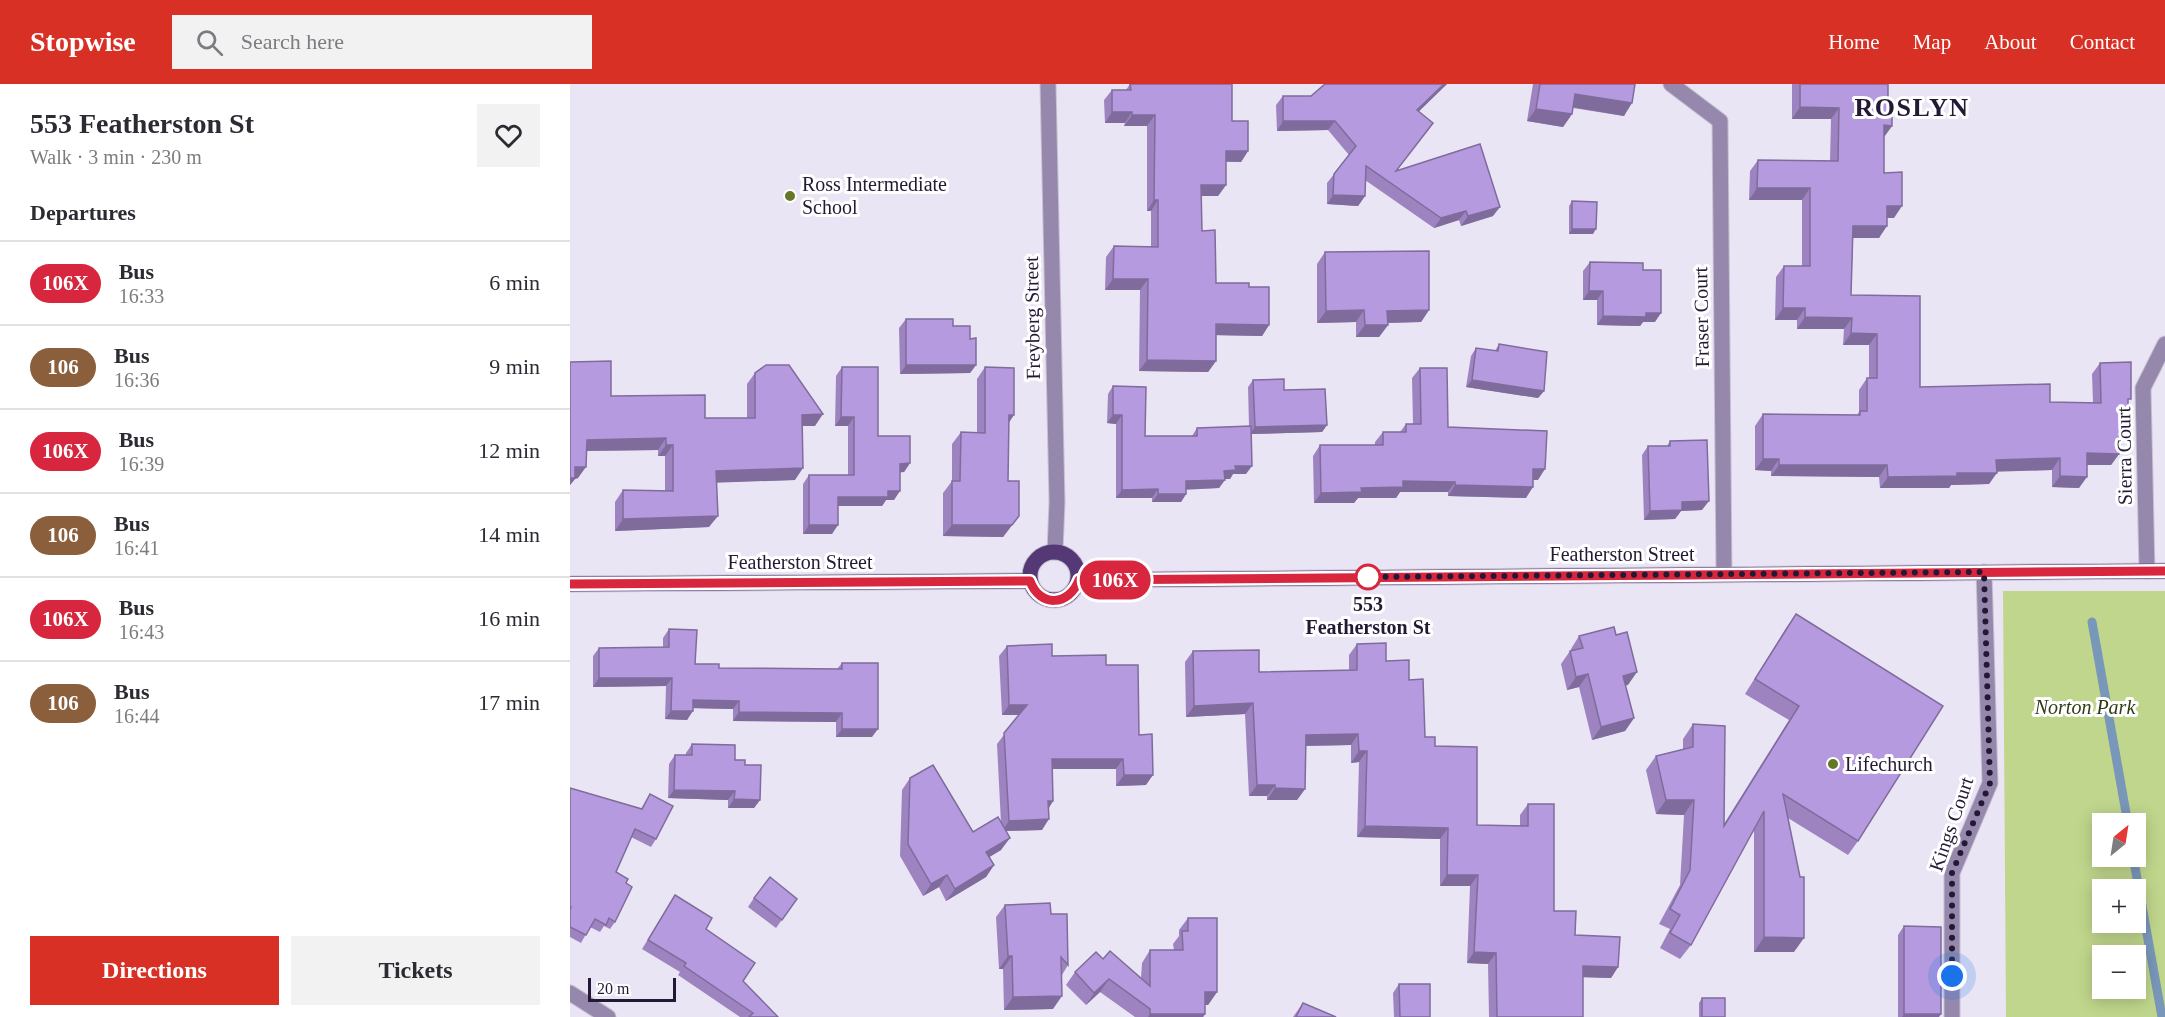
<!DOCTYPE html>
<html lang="en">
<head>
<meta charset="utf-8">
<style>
  :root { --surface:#fff; --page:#f2f2f3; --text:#2b2b33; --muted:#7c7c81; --line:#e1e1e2; --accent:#d93025 }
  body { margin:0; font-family:"Times New Roman",serif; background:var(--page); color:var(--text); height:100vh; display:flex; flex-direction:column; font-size:22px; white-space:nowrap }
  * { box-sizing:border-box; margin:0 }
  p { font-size:20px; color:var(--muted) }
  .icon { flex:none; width:33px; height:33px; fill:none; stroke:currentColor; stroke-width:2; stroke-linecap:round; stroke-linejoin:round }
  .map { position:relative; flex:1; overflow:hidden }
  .side { display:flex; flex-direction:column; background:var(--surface); width:570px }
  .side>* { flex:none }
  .badge { padding:0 12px; border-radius:20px; font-size:21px; line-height:39px }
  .needle { width:39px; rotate:30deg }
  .tools { position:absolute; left:1522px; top:729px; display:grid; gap:12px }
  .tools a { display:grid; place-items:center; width:54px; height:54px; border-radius:0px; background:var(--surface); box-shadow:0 3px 15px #0003; font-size:30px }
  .scale { position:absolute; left:18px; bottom:15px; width:88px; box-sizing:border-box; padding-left:6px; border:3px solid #241934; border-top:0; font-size:16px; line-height:21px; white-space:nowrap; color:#241934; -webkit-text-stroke:4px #fff; paint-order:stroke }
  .you { position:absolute; width:30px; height:30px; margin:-15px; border:4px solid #fff; border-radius:50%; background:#1a73e8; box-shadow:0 0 0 9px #1a73e833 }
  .map>.badge { position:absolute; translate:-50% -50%; box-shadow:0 0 0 3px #fff }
  h2 { padding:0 30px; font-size:22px; line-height:54px }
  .round { display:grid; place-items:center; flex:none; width:63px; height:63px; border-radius:0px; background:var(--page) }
  .headline { display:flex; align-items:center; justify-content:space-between; height:102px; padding:0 30px }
  h1 { font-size:28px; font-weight:700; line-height:45px }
  .primary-button { display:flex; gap:12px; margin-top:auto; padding:12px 30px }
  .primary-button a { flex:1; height:69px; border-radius:0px; background:var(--accent); color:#fff; font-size:24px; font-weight:700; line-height:69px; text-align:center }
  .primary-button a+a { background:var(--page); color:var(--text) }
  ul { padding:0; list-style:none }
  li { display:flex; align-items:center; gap:18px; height:84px; padding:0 30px; border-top:2px solid var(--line) }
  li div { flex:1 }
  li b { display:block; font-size:22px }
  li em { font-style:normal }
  li .badge { min-width:66px; font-weight:700; text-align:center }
  header { display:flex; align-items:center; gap:36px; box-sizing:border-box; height:84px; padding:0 30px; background:var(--accent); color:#fff }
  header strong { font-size:28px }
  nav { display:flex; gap:33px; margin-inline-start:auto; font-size:21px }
  .search { width:420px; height:54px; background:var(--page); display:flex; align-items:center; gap:15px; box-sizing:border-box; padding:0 21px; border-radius:0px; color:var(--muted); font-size:22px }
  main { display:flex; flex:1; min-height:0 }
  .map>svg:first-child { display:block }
  .green { fill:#c0d68c; fill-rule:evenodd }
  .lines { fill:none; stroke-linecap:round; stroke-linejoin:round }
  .stream { stroke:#7997b9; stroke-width:9 }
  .minor-casing { stroke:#c6c0d1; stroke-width:17 }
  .major-casing { stroke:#c6c0d1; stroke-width:17 }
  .minor { stroke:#9688ac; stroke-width:15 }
  .major { stroke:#543976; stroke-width:15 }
  .wall { fill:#9d84c0 }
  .shaded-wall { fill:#7f6c9c }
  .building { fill:#b69adf; stroke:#7f6c9c; stroke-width:1.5 }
  .line-casing { stroke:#fff; stroke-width:14 }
  .line { stroke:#d7263d; stroke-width:9 }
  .walk { stroke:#241934; stroke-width:6; stroke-dasharray:0 10.8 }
  .poi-dot { fill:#647828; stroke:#fff; stroke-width:2 }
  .stop-dot { fill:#fff; stroke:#d7263d; stroke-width:3 }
  .labels { text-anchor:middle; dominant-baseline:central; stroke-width:6; stroke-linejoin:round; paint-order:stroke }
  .poi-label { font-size:20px; fill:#241934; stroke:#fff; text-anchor:start }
  .street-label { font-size:20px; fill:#241934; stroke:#fff }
  .stop-label { font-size:20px; font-weight:bold; fill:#241934; stroke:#fff }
  .park-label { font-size:20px; font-style:italic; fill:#303b15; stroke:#fff }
  .district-label { font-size:26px; font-weight:bold; letter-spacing:1.5px; fill:#241934; stroke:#fff }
</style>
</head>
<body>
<header>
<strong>Stopwise</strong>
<div class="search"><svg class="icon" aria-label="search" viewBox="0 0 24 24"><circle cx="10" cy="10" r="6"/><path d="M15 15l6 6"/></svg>Search here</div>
<nav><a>Home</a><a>Map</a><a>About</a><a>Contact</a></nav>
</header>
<main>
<section class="side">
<div class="headline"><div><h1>553 Featherston St</h1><p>Walk · 3 min · 230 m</p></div><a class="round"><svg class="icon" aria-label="heart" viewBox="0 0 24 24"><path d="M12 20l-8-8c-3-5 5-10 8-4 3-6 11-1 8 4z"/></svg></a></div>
<h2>Departures</h2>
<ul>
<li><span class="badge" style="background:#d7263d;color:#fff">106X</span><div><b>Bus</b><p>16:33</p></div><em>6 min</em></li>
<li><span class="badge" style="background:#8b5e3c;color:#fff">106</span><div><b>Bus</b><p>16:36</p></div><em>9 min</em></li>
<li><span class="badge" style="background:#d7263d;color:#fff">106X</span><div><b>Bus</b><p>16:39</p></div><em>12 min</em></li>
<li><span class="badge" style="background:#8b5e3c;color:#fff">106</span><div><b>Bus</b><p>16:41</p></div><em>14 min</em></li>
<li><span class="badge" style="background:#d7263d;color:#fff">106X</span><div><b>Bus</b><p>16:43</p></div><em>16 min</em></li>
<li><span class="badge" style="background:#8b5e3c;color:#fff">106</span><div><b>Bus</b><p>16:44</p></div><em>17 min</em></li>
</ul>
<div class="primary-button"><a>Directions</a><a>Tickets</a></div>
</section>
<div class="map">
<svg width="1595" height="933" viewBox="0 0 1595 933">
  <rect width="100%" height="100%" fill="#eae5f4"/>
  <!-- green -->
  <path class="green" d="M1433,507H1595V933H1436ZM1533,740H1566V772H1533ZM1533,806H1566V838H1533ZM1533,872H1566V904H1533Z"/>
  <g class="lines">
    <!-- stream -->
    <g class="stream">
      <polyline points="1522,538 1558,740"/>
      <polyline points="1563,772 1592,933"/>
    </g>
    <defs>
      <g id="minor">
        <polyline points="478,0 487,418 485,468"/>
        <polyline points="1101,0 1150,37 1154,490"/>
        <polyline points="1577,487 1573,304 1595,260"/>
        <polyline points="0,909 38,933"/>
        <polyline points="1382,933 1382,789 1420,699 1414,488"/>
      </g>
      <g id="major">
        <circle cx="484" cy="492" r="24"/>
        <polyline points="509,496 1595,487"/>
        <polyline points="0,500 460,497"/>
      </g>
    </defs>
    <!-- minor casing -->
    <use href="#minor" class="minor-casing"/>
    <!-- major casing -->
    <use href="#major" class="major-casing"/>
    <!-- minor -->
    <use href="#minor" class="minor"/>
    <!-- major -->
    <use href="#major" class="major"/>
  </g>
  <!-- wall -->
  <g class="wall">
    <polygon points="560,0 662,37 678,67 671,78 656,78 656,101 648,112 632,112 632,147 646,199 679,203 699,241 692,252 646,251 646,277 638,288 569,287 570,206 535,206 536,173 544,162 581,163 581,127 577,127 577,42 554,42 555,39 535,39 534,16 542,6 556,6"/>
    <polygon points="755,0 877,0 848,28 863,39 827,86 923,132 891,142 889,136 864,144 795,96 795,112 788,122 757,120 757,99 779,71 758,46 707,47 706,21 713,12 741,12"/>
    <polygon points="963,0 1065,0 1054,32 1003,24 1002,30 993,43 957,37"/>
    <polygon points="1222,0 1318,0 1318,15 1322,42 1314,53 1314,89 1324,134 1317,134 1309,154 1283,154 1281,211 1350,303 1480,318 1523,319 1522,290 1530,279 1558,320 1549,363 1549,370 1541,381 1517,381 1509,404 1482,403 1482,386 1427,387 1419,400 1381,401 1379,404 1310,404 1309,393 1201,392 1201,387 1185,386 1185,342 1193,330 1287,331 1289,328 1289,306 1297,294 1299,294 1299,261 1273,261 1274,245 1227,245 1227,236 1205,236 1206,193 1214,182 1232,182 1232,116 1179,116 1180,87 1188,76 1260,77 1261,35 1222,35"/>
    <polygon points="1002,117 1023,150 999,150 999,122"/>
    <polygon points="755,168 859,226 851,238 818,239 818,241 809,253 786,253 786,238 747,239 747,180"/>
    <polygon points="1020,178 1073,186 1085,238 1073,238 1070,242 1027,241 1027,216 1013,216 1013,187"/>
    <polygon points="336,235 383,242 400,255 406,281 400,289 330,290 329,244"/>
    <polygon points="929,260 974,307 968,314 896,303 901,272 906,264 925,267"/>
    <polygon points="0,278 41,312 135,334 177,334 177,300 185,289 245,342 232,342 225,396 146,398 139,443 45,447 45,418 53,406 95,407 95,372 88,372 88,366 16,367 8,394 5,395 0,401"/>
    <polygon points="272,283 308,352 340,379 334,388 330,388 324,416 316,416 312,422 268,422 262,450 233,450 233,400 239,391 278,391 278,342 265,342 266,292"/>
    <polygon points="415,283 439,338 438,397 449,432 433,453 373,452 373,409 382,397 382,360 391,348 407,349 407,295"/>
    <polygon points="850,284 878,343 968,396 963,396 956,414 878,412 878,408 830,408 826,414 788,414 784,419 744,419 743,372 750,361 805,361 805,358 813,348 830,348 836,340 843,340 842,294"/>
    <polygon points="683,296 714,306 757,341 752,348 681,350 676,390 663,390 660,395 655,395 649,404 616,405 616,410 611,418 582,418 582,414 546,414 546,340 537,339 538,310 543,302 575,352 622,352 627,344 679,342 678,303"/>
    <polygon points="1100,357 1132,426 1111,427 1105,435 1074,436 1072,371 1078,362 1097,362"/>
    <polygon points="1226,530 1288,757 1278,771 1218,734 1224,868 1184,868 1184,745 1121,861 1110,875 1090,864 1100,845 1089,840 1110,801 1114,731 1086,730 1076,686 1086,672 1113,665 1113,655 1123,640 1154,740 1219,636 1175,610 1216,544"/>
    <polygon points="99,545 125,580 149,584 267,585 272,579 302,653 266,653 266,638 163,637 163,625 123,624 117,636 95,635 96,602 23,603 23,572 29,564 93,563 93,554"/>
    <polygon points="1009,552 1058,601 1055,601 1064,634 1055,647 1022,656 1009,603 997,606 991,580 1000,567 1001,567 1001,565"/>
    <polygon points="787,560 816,577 839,596 855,653 865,662 907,741 950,742 950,731 958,720 984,827 1005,851 1048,883 1041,894 1013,893 1013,933 919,933 918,880 897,879 900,802 870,802 870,755 787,753 789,678 781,679 781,661 736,662 735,705 727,716 697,716 697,712 679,712 675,630 616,633 615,578 623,567 689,588 779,586 779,571"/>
    <polygon points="437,562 482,572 536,581 569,651 576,701 546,702 546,685 482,685 483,717 479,724 472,746 436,747 431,766 419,773 424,781 416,793 376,817 369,803 353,812 330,772 332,706 340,694 403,748 431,739 427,660 449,631 432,631 429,572"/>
    <polygon points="122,660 175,681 190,716 184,724 158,724 158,716 98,714 99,680 105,671 116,671 116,669"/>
    <polygon points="0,704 71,725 80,710 86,755 81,763 61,753 46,788 56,799 45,838 40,845 34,842 30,848 20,843 11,859 0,853"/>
    <polygon points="105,811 136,845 173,897 208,933 170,933 108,891 110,888 72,865"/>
    <polygon points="184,814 227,815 206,844 178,823"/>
    <polygon points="435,821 481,830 498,881 492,891 483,925 434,926 433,885 429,885 426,833"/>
    <polygon points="618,834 647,908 638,921 635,921 635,930 633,933 565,933 530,908 516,921 496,901 505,888 533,875 571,894 572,879 580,866 604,866 603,860 609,852 609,846"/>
    <polygon points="1334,842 1369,933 1328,933 1328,851"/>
    <polygon points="829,900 860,933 824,933 823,909"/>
    <polygon points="1132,914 1155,933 1129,933 1129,919"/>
    <polygon points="733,919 766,933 723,933"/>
  </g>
  <!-- shaded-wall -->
  <g class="shaded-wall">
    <polygon points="874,0 877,0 840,36 847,26"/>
    <polygon points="1005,10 1062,19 1054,32 996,22"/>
    <polygon points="1230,23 1269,24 1261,35 1222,35"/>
    <polygon points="966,25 1002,30 993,43 957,37"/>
    <polygon points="542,28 562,28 555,39 535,39"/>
    <polygon points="562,31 585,31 577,42 554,42"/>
    <polygon points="713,37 765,37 758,46 707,47"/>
    <polygon points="1314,41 1322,42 1314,53"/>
    <polygon points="656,67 678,67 671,78 648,77"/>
    <polygon points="631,101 656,101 648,112 624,112"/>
    <polygon points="1187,104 1240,104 1232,116 1179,116"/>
    <polygon points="763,111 795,112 788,122 757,120"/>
    <polygon points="584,116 588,116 581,127 577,127"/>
    <polygon points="1317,122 1332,122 1324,134 1309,134"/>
    <polygon points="930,123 923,132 891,142 898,132"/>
    <polygon points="896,127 889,136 864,144 871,134"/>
    <polygon points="1283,142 1317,142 1309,154 1275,154"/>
    <polygon points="1002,145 1026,145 1023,150 999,150"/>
    <polygon points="543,195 578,195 570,206 535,206"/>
    <polygon points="1019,207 1033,207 1027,216 1013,216"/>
    <polygon points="1213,224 1235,224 1227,236 1205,236"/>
    <polygon points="794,226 786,238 747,239 756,227"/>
    <polygon points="859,226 851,238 809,239 817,227"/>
    <polygon points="1076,229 1091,229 1085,238 1073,238 1070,242 1027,241 1033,232"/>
    <polygon points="1235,233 1282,234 1274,245 1227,245"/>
    <polygon points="646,240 699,241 692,252 639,251"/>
    <polygon points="795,241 818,241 809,253 786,253"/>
    <polygon points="1281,249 1307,250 1299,261 1273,261"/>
    <polygon points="577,276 646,277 638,288 569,287"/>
    <polygon points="336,281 406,281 400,289 330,290"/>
    <polygon points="902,296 974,307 968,314 896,303"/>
    <polygon points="253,330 245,342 224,342 232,331"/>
    <polygon points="439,331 444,331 436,343"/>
    <polygon points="543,331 552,331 546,340 537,339"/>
    <polygon points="271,333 284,333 278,342 265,342"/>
    <polygon points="757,341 752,348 680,350 685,343"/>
    <polygon points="1549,351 1558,351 1550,363 1541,363"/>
    <polygon points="96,354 88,366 8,367 17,356"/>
    <polygon points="96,361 103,361 95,372 88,372"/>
    <polygon points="1517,369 1549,370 1541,381 1509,381"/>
    <polygon points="1490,374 1482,386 1418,388 1426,376"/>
    <polygon points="1193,375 1209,375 1201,387 1185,386"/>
    <polygon points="340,379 334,388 324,389 330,380"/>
    <polygon points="1209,381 1317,381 1309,393 1201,392"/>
    <polygon points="665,382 682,382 676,390 663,390 660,395 649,395 654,387"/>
    <polygon points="5,383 16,383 8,394 5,395 0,401 0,391"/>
    <polygon points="233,384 225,396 138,399 146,387"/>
    <polygon points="963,385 975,385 968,396 956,395"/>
    <polygon points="1387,389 1427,389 1419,400 1381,401 1379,404 1310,404 1318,393"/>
    <polygon points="1490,392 1517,393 1509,404 1482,403"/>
    <polygon points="655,396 649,404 611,406 616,397"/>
    <polygon points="833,397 885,398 878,408 830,408 826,414 788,414 784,419 744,419 751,409"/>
    <polygon points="885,401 963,403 956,414 878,412"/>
    <polygon points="588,405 582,414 546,414 552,406"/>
    <polygon points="318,407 330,407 324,416 316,416 312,422 262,422 268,413"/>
    <polygon points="588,410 616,410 611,418 582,418"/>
    <polygon points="1139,417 1132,426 1111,427 1105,435 1074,436 1080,427 1112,418"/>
    <polygon points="148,432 139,443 45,447 53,435"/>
    <polygon points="449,432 433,453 373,452 382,441"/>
    <polygon points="239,441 268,441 262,450 233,450"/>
    <polygon points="1067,588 1058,601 1044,604 1053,592"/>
    <polygon points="1018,590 1009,603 997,606 1006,593"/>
    <polygon points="29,594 102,594 96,602 23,603"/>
    <polygon points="123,616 169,617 163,625 117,624"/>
    <polygon points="683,619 675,630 616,633 624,622"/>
    <polygon points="439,621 457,621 450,631 432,631"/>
    <polygon points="101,627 123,627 117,636 95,635"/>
    <polygon points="169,628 272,629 266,638 163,637"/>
    <polygon points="1064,634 1055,647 1022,656 1031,643"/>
    <polygon points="272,645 308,645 302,653 266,653"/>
    <polygon points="788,650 781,661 728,662 736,651"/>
    <polygon points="789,667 797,667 789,678 781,679"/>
    <polygon points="482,675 553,675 546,685 474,685"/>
    <polygon points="554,691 583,691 576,701 546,702"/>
    <polygon points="687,701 705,701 697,712 679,712"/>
    <polygon points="705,704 735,705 727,716 697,716"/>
    <polygon points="104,706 165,707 158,716 98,714"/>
    <polygon points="164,715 190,716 184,724 158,724"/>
    <polygon points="1096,716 1124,716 1114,731 1086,730"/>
    <polygon points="478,717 483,717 476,728"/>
    <polygon points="479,735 472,746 432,747 439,737"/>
    <polygon points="795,742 878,744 870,755 787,753"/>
    <polygon points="440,754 431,766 408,780 416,768"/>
    <polygon points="424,781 416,793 376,817 385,805"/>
    <polygon points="377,791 369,803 353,812 361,800"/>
    <polygon points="877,791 908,791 900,802 870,802"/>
    <polygon points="1194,853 1234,854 1224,868 1184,868"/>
    <polygon points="904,868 926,869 918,880 897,879"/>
    <polygon points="438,872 442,872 433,885 429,885"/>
    <polygon points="1013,882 1048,883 1041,894 1005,893"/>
    <polygon points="539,895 530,908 516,921 524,909"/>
    <polygon points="635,908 647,908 638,921 626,921"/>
    <polygon points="492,912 483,925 434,926 443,913"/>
    <polygon points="580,930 635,930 633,933 578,933"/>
    <polygon points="1334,930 1371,930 1369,933 1332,933"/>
  </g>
  <!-- building -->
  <g class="building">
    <polygon points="560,0 662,0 662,37 678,37 678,67 656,67 656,101 631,101 632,147 645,146 646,199 679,199 679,203 699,203 699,241 646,240 646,277 577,276 578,195 543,195 544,162 588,163 588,116 584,116 585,31 562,31 562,28 542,28 542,6 561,6"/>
    <polygon points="755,0 874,0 847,26 863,39 826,87 910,60 930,123 898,132 896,127 871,134 796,82 795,112 763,111 764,90 786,62 765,37 713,37 713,12 741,12"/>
    <polygon points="970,0 1065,0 1062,19 1005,10 1002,30 966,25"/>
    <polygon points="1230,0 1318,0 1318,15 1322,15 1322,42 1314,41 1314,89 1332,88 1332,122 1317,122 1317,142 1283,142 1281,211 1350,212 1350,303 1480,300 1480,318 1531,319 1530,279 1561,278 1561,315 1558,315 1558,351 1549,351 1549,370 1517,369 1517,393 1490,392 1490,374 1426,376 1427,389 1387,389 1387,392 1318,393 1317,381 1209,381 1209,375 1193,375 1193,330 1290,331 1290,327 1297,327 1297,294 1307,294 1307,250 1281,249 1282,234 1235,233 1235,224 1213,224 1214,182 1240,182 1240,104 1187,104 1188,76 1268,77 1269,24 1230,23"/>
    <polygon points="1002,117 1027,118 1026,145 1002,145"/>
    <polygon points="859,167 859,226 817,227 818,241 795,241 794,226 756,227 755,168"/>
    <polygon points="1020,178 1073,179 1073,186 1091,186 1091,229 1076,229 1076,233 1033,232 1033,207 1019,207"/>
    <polygon points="336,235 383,235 383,242 400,242 400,255 406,254 406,281 336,281"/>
    <polygon points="929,260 977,268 974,307 902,296 906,264 928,267"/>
    <polygon points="41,277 41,312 135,311 135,334 185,334 185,289 196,281 219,281 253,330 232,331 233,384 146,387 148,432 53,435 53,406 103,407 103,361 96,361 96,354 17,356 16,383 5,383 5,394 0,394 0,278"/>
    <polygon points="272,283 308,283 308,352 340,352 340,379 330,380 330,407 318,407 318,413 268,413 268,441 239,441 239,391 284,391 284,333 271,333"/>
    <polygon points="415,283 444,284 444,331 439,331 438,397 449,397 449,432 442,441 382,441 382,397 390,397 391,348 415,349"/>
    <polygon points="850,284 877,284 878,343 977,347 975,385 963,385 963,403 885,401 885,398 833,397 833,403 791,404 792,408 751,409 750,361 813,361 813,348 836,348 836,340 851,340"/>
    <polygon points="714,295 714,306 755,305 757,341 685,343 683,296"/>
    <polygon points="543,302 576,303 575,352 627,352 627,344 681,342 682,382 665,382 666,386 654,387 655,396 616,397 616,410 588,410 588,405 552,406 552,331 543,331"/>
    <polygon points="1137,356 1139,417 1112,418 1112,426 1080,427 1078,362 1100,362 1100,357"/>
    <polygon points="1226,530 1373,622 1288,757 1213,710 1230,793 1234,793 1234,854 1194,853 1194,727 1121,861 1100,849 1110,831 1100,825 1120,786 1124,716 1096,716 1086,672 1123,663 1123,640 1155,642 1154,742 1229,622 1185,595"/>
    <polygon points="1044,543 1046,551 1057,548 1067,588 1053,592 1064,634 1031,643 1018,590 1006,593 1000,567 1013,564 1009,552"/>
    <polygon points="99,545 127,546 125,580 149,580 149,584 272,585 272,579 308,579 308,645 272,645 272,629 169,628 169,617 123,616 123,627 101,627 102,594 29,594 29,564 99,563"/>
    <polygon points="816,559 816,577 839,576 839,596 853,595 855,653 865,653 865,662 907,663 907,741 958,742 958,720 984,720 984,827 1006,827 1005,851 1050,853 1048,883 1013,882 1013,933 927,933 926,869 904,868 908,791 877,791 878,744 795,742 797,667 789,667 788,650 736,651 735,705 705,704 705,701 687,701 683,619 624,622 623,567 689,566 689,588 787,586 787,560"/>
    <polygon points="482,560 482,572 536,571 536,581 568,581 569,651 582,650 583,691 554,691 553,675 482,675 483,717 478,717 479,735 439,737 434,649 457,621 439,621 437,562"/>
    <polygon points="122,660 165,661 165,676 175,676 175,681 191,681 190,716 164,715 165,707 104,706 105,671 122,671"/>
    <polygon points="363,681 403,748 428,733 440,754 416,768 424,781 385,805 377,791 361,800 338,760 340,694"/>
    <polygon points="0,704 72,725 80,710 103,722 86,755 65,745 46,788 58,795 56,799 62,803 45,838 39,834 36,841 25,835 16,851 0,843 0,826 1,823 0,823"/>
    <polygon points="200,793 227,815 212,836 184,814"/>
    <polygon points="105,811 142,834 136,845 185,879 173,897 208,933 179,933 183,929 114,882 116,879 78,856"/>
    <polygon points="480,819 481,830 497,830 498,881 491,873 492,912 443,913 442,872 438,872 435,821"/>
    <polygon points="618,834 647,834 647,908 635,908 635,930 580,930 580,925 539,895 524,909 505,888 526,868 533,875 540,867 580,902 580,866 613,866 612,847 618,847"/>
    <polygon points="1334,842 1371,843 1371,930 1334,930"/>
    <polygon points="829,900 860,900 860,933 830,933"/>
    <rect x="1132" y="914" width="23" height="19"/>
    <polygon points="733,919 766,933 726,933"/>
  </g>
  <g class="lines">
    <defs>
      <path id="line" d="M0,500L460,497C470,524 499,522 509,496L1595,487"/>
    </defs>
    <!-- line casing -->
    <use href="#line" class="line-casing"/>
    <!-- line -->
    <use href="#line" class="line"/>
    <!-- walk -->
    <polyline class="walk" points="798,493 796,493 1414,488 1420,699 1382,789 1382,892"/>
  </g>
  <!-- markers -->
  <g class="poi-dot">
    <circle cx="220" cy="112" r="6"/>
    <circle cx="1263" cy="680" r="6"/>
  </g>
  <circle class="stop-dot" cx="798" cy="493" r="12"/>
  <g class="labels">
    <!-- poi labels -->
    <g class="poi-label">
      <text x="232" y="100">Ross Intermediate<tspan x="232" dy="23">School</tspan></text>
      <text x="1275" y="680">Lifechurch</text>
    </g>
    <!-- street labels -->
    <g class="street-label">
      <text transform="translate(1131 233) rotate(-91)">Fraser Court</text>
      <text transform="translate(462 234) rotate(-91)">Freyberg Street</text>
      <text transform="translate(1554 372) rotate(-91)">Sierra Court</text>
      <text x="1052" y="470">Featherston Street</text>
      <text x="230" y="478">Featherston Street</text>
      <text transform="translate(1381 740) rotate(-71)">Kings Court</text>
    </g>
    <!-- stop labels -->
    <g class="stop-label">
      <text x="798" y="520">553<tspan x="798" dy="23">Featherston St</tspan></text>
    </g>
    <!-- park labels -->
    <g class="park-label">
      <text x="1515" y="623">Norton Park</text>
    </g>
    <!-- district labels -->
    <g class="district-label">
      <text x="1342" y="23">ROSLYN</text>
    </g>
  </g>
</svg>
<div class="tools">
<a><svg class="needle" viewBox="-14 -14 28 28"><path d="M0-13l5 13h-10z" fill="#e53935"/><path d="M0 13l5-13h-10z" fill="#7c7c81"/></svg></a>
<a>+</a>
<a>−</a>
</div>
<div class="scale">20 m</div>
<div class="you" style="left:1382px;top:892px"></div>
<b class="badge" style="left:545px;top:496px;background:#d7263d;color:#fff">106X</b>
</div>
</main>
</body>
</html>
